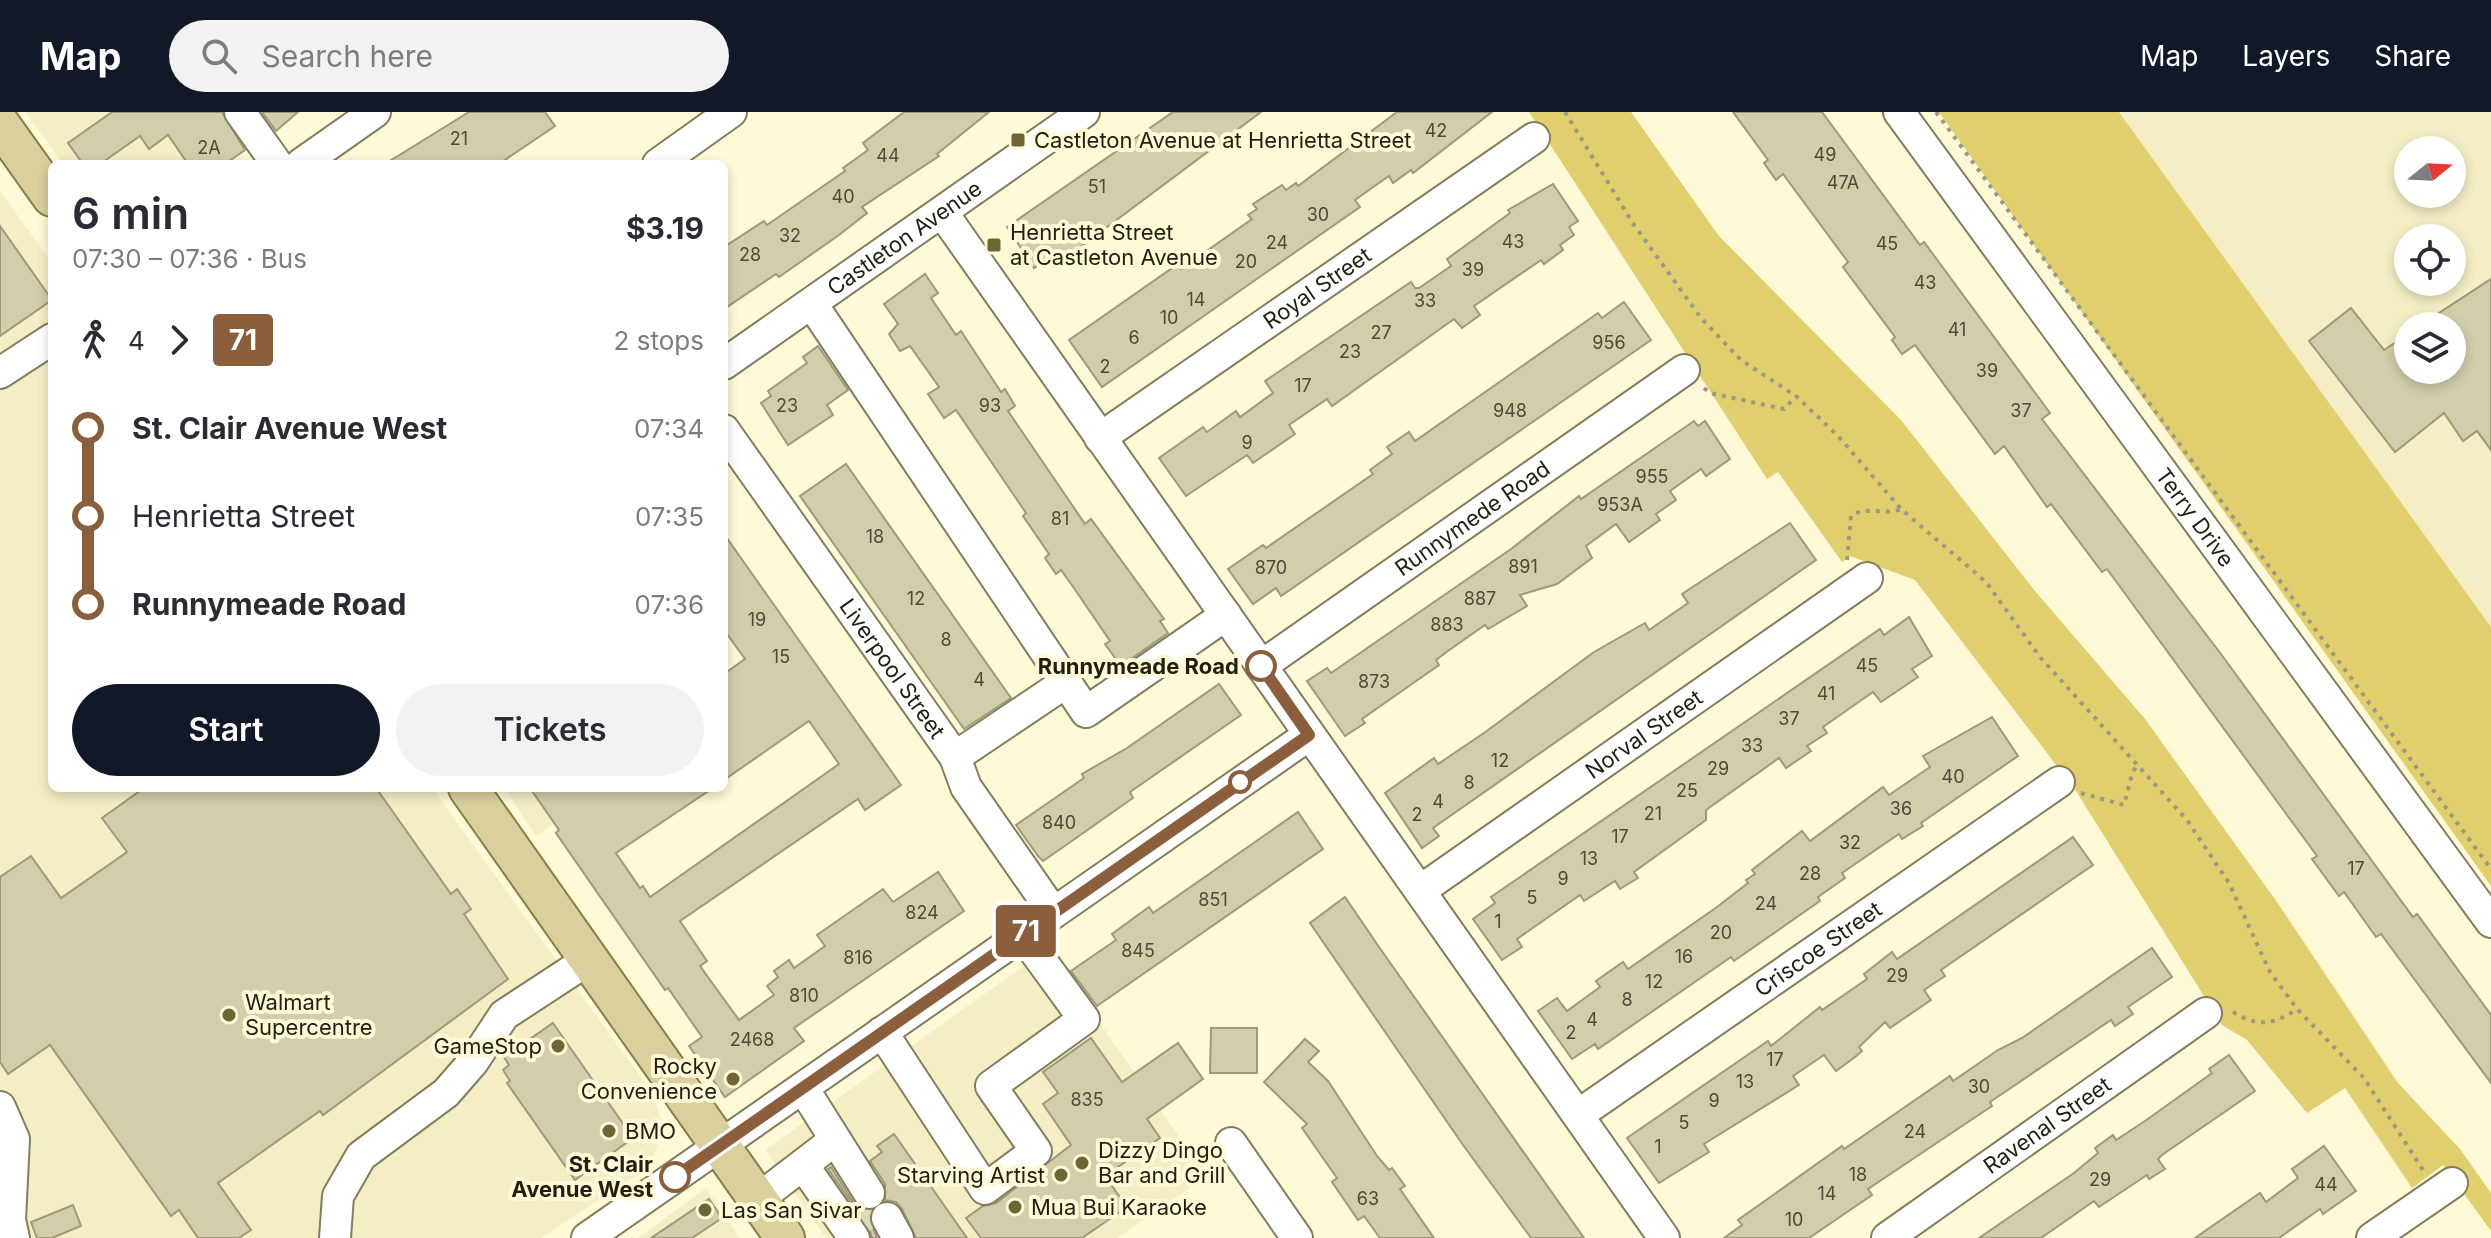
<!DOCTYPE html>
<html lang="en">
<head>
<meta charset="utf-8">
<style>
  :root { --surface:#fff; --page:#f2f2f3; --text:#2b2b33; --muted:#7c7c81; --accent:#111827 }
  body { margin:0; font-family:Inter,sans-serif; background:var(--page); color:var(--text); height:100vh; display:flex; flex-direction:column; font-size:30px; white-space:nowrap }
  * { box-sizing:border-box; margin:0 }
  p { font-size:26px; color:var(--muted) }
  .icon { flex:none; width:44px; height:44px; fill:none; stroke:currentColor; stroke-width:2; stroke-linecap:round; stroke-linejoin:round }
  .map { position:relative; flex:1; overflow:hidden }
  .side { position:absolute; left:48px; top:48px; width:680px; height:632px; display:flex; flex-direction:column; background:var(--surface); border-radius:12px; box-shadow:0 4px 12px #0003 }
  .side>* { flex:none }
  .badge { padding:0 16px; border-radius:6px; font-size:28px; line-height:52px }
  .needle { width:52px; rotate:72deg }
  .fabs { position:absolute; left:2394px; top:24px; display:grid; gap:16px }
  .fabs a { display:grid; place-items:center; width:72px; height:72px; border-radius:50%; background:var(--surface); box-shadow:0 4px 12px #0003; font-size:40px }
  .map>.badge { position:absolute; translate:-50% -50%; box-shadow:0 0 0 4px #fff }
  .legs { display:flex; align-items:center; gap:12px; height:88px; padding:0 24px; font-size:26px }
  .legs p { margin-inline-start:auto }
  .head { display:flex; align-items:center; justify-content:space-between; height:136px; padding:0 24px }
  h1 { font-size:44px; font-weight:600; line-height:60px }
  .action { display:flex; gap:16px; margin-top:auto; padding:16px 24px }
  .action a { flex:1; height:92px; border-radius:48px; background:var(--accent); color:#fff; font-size:32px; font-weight:600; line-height:92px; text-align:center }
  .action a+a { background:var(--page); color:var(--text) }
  ul { padding:0 24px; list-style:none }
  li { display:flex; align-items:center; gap:28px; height:88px; font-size:30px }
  li i { display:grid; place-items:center; width:12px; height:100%; margin:0 10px; background:currentColor }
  li i::after { content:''; width:20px; height:20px; margin:-10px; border:6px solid; border-radius:50%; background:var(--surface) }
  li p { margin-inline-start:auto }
  li:first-child i { background:linear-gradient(#0000 50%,currentColor 0) }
  li:last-child i { background:linear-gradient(currentColor 50%,#0000 0) }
  header { display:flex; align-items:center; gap:48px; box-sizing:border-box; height:112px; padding:0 40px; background:var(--accent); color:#fff }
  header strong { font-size:38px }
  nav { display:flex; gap:44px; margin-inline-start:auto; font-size:28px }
  .search { width:560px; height:72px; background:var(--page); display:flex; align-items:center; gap:20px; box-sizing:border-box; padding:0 28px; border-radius:44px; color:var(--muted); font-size:30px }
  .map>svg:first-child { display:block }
  .built { fill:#f5eec4; fill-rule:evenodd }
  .green { fill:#e1cf6d }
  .building { fill:#d2cdab; stroke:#9f9979; stroke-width:2 }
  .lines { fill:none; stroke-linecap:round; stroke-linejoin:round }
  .minor-tunnel { stroke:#ded8b9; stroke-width:30; stroke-dasharray:30 15; stroke-linecap:butt }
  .minor-casing { stroke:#827d5e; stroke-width:34 }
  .major-casing { stroke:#887d42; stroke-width:42 }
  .path { stroke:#9d9980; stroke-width:4; stroke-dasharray:4 6; stroke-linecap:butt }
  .minor { stroke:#fff; stroke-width:30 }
  .major { stroke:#d9d09d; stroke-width:38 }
  .line-1-casing { stroke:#fff; stroke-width:18 }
  .line-1 { stroke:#8b5e3c; stroke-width:12 }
  .poi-dot { fill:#6f6633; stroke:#fff9d7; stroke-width:3 }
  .stop-1-dot { fill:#fff; stroke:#8b5e3c; stroke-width:4 }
  .labels { text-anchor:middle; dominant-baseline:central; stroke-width:8; stroke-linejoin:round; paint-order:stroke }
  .number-label { font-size:18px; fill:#4d4a38 }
  .poi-label { font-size:22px; fill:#211f12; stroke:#fff9d7; text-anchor:start }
  .street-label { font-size:22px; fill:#211f12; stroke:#fff9d7 }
  .stop-label { font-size:22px; font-weight:bold; fill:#211f12; stroke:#fff9d7; text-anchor:end }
</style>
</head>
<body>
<header>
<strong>Map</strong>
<div class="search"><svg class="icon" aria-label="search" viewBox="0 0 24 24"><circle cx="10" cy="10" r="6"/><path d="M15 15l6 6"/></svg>Search here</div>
<nav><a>Map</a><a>Layers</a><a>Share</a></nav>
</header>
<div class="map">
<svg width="2491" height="1126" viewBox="0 0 2491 1126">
  <rect width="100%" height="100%" fill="#fff9d7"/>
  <!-- built -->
  <g class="built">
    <polygon points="25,0 191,0 191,52 63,52"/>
    <path d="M2119,0H2491V515ZM2408,38H2452V82H2408ZM2408,126H2452V170H2408ZM2408,214H2452V258H2408Z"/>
    <polygon points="0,79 52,151 52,676 432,676 653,982 663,1013 651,1054 541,1126 0,1126"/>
    <polygon points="504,676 606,676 536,724"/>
    <polygon points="1048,837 1207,1064 1117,1126 826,1126 765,1038"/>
    <polygon points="706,1076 740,1126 638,1126"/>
  </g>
  <!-- green -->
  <g class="green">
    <polygon points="1529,0 1631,0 1719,124 1901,308 2035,479 2145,607 2277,790 2398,971 2460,1037 2491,1081 2491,1119 2443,1053 2412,1076 2345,976 2307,1001 2247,928 2222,913 2076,679 1915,468 1850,444 1842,450 1778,360 1767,367"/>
    <polygon points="1939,0 2119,0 2491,515 2491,774"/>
  </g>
  <!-- building -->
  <g class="building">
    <polygon points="112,0 222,0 245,38 225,52 188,52 168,23 149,37 140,24 100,52 83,52 68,31"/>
    <polygon points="262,0 298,0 276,19"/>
    <polygon points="469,0 545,0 555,14 499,52 385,52"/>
    <polygon points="904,0 989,0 937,42 939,44 862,95 867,101 839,123 779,165 776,162 724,197 724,135 764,109 767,113 845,59 843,56 868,38 863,31"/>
    <polygon points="1173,0 1261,0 1059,151 1053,143 1034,156 1007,115"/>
    <polygon points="1397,0 1492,0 1413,61 1411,58 1393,71 1389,64 1355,88 1360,95 1102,275 1069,228 1178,152 1181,157 1252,107 1248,103 1257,97 1253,92 1282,73 1286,78 1296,71 1298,74"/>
    <polygon points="1733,0 1822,0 1920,133 1924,130 2050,301 2042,307 2221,542 2413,805 2417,802 2491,903 2491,971 2381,822 2376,825 2344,780 2339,784 2312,747 2317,744 2107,457 2102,460 2051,392 2047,395 2004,334 1995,342 1915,233 1902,242 1892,228 1895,225 1843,155 1848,150 1783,62 1776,68 1764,51 1768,48"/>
    <polygon points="1553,72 1578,109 1569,115 1574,123 1560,133 1563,138 1544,152 1541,148 1474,194 1480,203 1462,216 1454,207 1332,294 1327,287 1289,313 1295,322 1253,351 1247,343 1186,384 1159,346 1203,315 1207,320 1236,299 1240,305 1273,281 1265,269 1411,170 1415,176 1419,176 1451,154 1447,147 1510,101 1508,98"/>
    <polygon points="0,114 52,188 0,224"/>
    <polygon points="925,162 938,181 931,186 956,223 961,219 1001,280 1005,277 1015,294 1008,299 1085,412 1091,407 1164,507 1160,509 1168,521 1121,554 1105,532 1110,529 1076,479 1061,458 1056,462 1045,446 1049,442 1023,404 1026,401 956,298 944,306 928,282 939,275 910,234 900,239 889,222 898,212 884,192"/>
    <polygon points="2491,167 2491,338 2477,319 2463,329 2444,301 2395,340 2309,229 2351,196 2384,238 2408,222 2408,258 2452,258 2452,214 2419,214"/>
    <polygon points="1624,190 1651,228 1281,484 1276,476 1253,492 1228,457 1263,433 1266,436 1373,362 1370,358 1392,342 1387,335 1409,320 1415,329 1598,201 1602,206"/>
    <polygon points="818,234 848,278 827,293 833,303 788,333 761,291 771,284 768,279 807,251 803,245"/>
    <polygon points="1694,309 1698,314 1705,309 1730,347 1706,364 1701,357 1670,379 1676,388 1656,402 1660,408 1629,430 1616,412 1586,434 1592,446 1557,472 1520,483 1527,494 1488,517 1485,513 1448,539 1436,548 1439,553 1362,607 1365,611 1345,624 1307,569 1327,556 1331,561 1511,437 1579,384 1581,387"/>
    <polygon points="846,352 1011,586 964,617 800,384"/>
    <polygon points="1790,411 1816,448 1433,716 1439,724 1422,736 1385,681 1434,646 1438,652 1484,621 1594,540 1645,511 1649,518 1688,491 1682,482"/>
    <polygon points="724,422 901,673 865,698 858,687 680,809 707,849 700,854 739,908 774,883 767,874 778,865 774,859 789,848 794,856 825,834 817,823 883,777 893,790 938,760 964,799 794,916 804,929 725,985 689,934 702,925 668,876 665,878 556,721 559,718 530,676 713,676 616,741 640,776 643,774 650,785 839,652 809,609 724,668 724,562 745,547 724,518"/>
    <polygon points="1909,505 1932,544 1912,557 1918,565 1881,590 1873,580 1823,615 1827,621 1807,634 1811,639 1786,656 1779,646 1706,698 1706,708 1634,760 1638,766 1620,777 1615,769 1584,789 1580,783 1517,827 1522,835 1502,848 1473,807 1495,791 1491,785 1880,517 1884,523"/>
    <polygon points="1219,572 1241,603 1130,680 1133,686 1059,738 1043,749 1038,744 1016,713 1084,666 1082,662 1127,636"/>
    <polygon points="1992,605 2018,644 1921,711 1923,714 1902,727 1899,722 1842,761 1845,766 1818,785 1820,789 1734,849 1731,845 1598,937 1595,932 1572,947 1538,899 1557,886 1567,899 1600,875 1596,869 1623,850 1628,857 1717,795 1748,771 1746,768 1755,762 1752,758 1802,719 1810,729 1883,675 1889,683 1930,655 1923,644"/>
    <polygon points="144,676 376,676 451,782 457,777 471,797 464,802 508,867 323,1003 320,999 218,1071 251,1118 239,1126 198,1126 179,1098 171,1104 50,933 8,962 0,950 0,765 31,744 61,786 127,740 102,706"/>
    <polygon points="1298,700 1323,737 1097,894 1071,859 1116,828 1112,822 1149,795 1153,801"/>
    <polygon points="2073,725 2093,753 1941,858 1945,864 1924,878 1931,888 1890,916 1885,910 1859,935 1862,939 1855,945 1836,959 1824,943 1793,964 1799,973 1704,1032 1709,1040 1659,1071 1627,1026 1768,929 1771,934 1820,895 1822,898 1867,867 1864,862 1892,840 1897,847"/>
    <polygon points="1345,785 1379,835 1584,1126 1531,1126 1463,1033 1310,811"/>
    <polygon points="2152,836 2172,865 2128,895 2133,902 2115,914 2111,908 1990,990 1992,994 1868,1077 1872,1083 1809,1126 1724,1126 1742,1113 1738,1108 1842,1034 1844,1037 1950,964 1953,969 1998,938 2022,926"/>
    <polygon points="553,911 633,1026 575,1068 507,971 510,969 503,958 509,953 504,945"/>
    <polygon points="1211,916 1257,916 1257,961 1210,961"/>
    <polygon points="1091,926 1122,970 1178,931 1203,967 1147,1007 1160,1026 1105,1064 1127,1095 1082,1126 981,1126 966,1106 983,1094 996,1091 1071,1033 1043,992 1058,981 1043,960"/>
    <polygon points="1305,927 1319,939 1308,950 1328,969 1377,1044 1389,1058 1392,1056 1405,1074 1400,1077 1434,1126 1380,1126 1364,1104 1358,1108 1332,1070 1337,1066 1302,1016 1307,1012 1264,970"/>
    <polygon points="2229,943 2255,979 2162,1043 2158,1047 2165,1057 2149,1067 2147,1063 2099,1095 2094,1089 2041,1126 1979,1126 2074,1061 2098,1041 2095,1036 2113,1023 2116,1028 2145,1009 2212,961 2209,957"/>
    <polygon points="894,1022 939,1086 967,1126 916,1126 902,1097 896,1090 885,1088 885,1072 870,1049 882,1040 877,1034"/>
    <polygon points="2324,1034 2356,1079 2323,1102 2320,1097 2279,1126 2195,1126 2260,1081 2266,1090 2298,1066 2292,1057"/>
    <polygon points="831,1055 854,1091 871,1099 869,1106 877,1126 872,1126 869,1116 828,1057"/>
    <polygon points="709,1087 722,1106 692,1126 651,1126"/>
    <polygon points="73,1093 81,1114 52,1126 37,1126 31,1110"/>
  </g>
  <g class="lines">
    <!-- minor-tunnel -->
    <polyline class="minor-tunnel" points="851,1114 878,1094"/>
    <defs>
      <g id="minor">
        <polyline points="240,0 277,52"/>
        <path id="s1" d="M1899,0L2491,810"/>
        <polyline points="301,52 375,0"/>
        <polyline points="658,52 731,0"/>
        <polyline points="942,100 1664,1126"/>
        <polyline points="812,192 1086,600 1226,503"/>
        <path id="s2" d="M724,252L1084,0"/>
        <polyline points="0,261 52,227"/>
        <path id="s3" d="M724,318L955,645L966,675L1053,800"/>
        <path id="s4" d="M1100,326L1534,26"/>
        <path id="s5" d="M1261,554L1684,258"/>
        <polyline points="955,645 1065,571"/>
        <path id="s6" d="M1421,778L1867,466"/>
        <polyline points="882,920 985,1077 1036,1039 991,974 1084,907 1022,822"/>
        <polyline points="803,976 869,1081"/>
        <polyline points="0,995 14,1027 10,1108 14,1126"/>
        <path id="s7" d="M1578,1003L2059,670"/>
        <polyline points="1231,1031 1297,1126"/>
        <polyline points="803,1053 854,1126"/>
        <polyline points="758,1087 835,1028"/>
        <polyline points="887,1106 898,1126"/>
        <polyline points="335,1126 338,1084 361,1044 446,981 473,950 504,903 588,848"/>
        <polyline points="587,1126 1309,623"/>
        <path id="s8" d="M1887,1126L2206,901"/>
        <polyline points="2372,1126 2452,1071"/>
      </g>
      <g id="major">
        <polyline points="0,12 52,85"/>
        <polyline points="468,676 785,1126"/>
      </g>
    </defs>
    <!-- minor casing -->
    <use href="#minor" class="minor-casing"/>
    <!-- major casing -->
    <use href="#major" class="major-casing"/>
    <!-- path -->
    <g class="path">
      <polyline points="1565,0 1632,110 1701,206 1741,248 1796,284 1838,324 1901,397 1986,470 2040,545 2187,708 2229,771 2270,860 2297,897 2364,966 2423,1058"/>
      <polyline points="1936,0 2491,757"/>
      <polyline points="1704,276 1710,281 1784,297 1796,284"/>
      <path d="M1847,448L1851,404C1867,393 1884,404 1901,397"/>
      <polyline points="2081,681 2124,693 2133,659 2138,653"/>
      <path d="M2233,900C2257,915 2274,913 2297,897"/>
    </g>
    <!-- minor -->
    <use href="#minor" class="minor"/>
    <!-- major -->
    <use href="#major" class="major"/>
  </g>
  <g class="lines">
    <defs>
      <polyline id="line-1" points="675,1065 1309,623 1261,554"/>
    </defs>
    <!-- line-1 casing -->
    <use href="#line-1" class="line-1-casing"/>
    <!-- line-1 -->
    <use href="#line-1" class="line-1"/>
  </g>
  <!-- markers -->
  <g class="poi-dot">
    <rect x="1010" y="20" width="16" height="16" rx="4"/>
    <rect x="986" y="125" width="16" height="16" rx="4"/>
    <circle cx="229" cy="903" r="8"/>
    <circle cx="558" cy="934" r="8"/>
    <circle cx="733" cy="967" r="8"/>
    <circle cx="609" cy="1019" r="8"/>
    <circle cx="1082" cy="1051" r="8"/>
    <circle cx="1061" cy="1063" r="8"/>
    <circle cx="1015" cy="1095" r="8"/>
    <circle cx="705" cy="1098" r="8"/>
  </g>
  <g class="stop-1-dot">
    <circle cx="1261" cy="554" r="14"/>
    <circle cx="1240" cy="670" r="10"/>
    <circle cx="675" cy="1065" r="14"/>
  </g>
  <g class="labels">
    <!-- number labels -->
    <g class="number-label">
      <text x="1436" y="18">42</text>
      <text x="459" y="26">21</text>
      <text x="209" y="35">2A</text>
      <text x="1825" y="42">49</text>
      <text x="888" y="43">44</text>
      <text x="1843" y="70">47A</text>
      <text x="1097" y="74">51</text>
      <text x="843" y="84">40</text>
      <text x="1318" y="102">30</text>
      <text x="790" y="123">32</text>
      <text x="1513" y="129">43</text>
      <text x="1277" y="130">24</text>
      <text x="1887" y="131">45</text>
      <text x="750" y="142">28</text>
      <text x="1246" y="149">20</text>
      <text x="1473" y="157">39</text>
      <text x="1925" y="170">43</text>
      <text x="1196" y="187">14</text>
      <text x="1425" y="188">33</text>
      <text x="1169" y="205">10</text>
      <text x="1957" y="217">41</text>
      <text x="1381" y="220">27</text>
      <text x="1134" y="225">6</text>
      <text x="1609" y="230">956</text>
      <text x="1350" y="239">23</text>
      <text x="1105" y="254">2</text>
      <text x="1987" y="258">39</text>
      <text x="1303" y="273">17</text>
      <text x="787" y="293">23</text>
      <text x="990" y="293">93</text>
      <text x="1510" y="298">948</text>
      <text x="2021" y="298">37</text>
      <text x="1247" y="330">9</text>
      <text x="1652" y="364">955</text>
      <text x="1620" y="392">953A</text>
      <text x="1060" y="406">81</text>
      <text x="875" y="424">18</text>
      <text x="1523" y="454">891</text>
      <text x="1271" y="455">870</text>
      <text x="916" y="486">12</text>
      <text x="1480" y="486">887</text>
      <text x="757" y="507">19</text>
      <text x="1447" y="512">883</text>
      <text x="946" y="527">8</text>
      <text x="781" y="544">15</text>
      <text x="1867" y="553">45</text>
      <text x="979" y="567">4</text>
      <text x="1374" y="569">873</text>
      <text x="1826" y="581">41</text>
      <text x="1789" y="606">37</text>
      <text x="1752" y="633">33</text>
      <text x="1500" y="648">12</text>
      <text x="1718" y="656">29</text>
      <text x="1953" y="664">40</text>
      <text x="1469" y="670">8</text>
      <text x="1687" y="678">25</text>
      <text x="1438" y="689">4</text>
      <text x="1901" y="696">36</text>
      <text x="1653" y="701">21</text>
      <text x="1417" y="702">2</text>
      <text x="1059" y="710">840</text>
      <text x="1620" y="724">17</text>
      <text x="1850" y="730">32</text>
      <text x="1589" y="746">13</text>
      <text x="2356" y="756">17</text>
      <text x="1810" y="761">28</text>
      <text x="1563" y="766">9</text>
      <text x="1532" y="785">5</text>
      <text x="1213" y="787">851</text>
      <text x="1766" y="791">24</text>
      <text x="922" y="800">824</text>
      <text x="1498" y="809">1</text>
      <text x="1721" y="820">20</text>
      <text x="1138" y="838">845</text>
      <text x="1684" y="844">16</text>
      <text x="858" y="845">816</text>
      <text x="1897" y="863">29</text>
      <text x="1654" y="869">12</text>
      <text x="804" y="883">810</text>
      <text x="1627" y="887">8</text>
      <text x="1592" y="907">4</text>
      <text x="1571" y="920">2</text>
      <text x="752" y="927">2468</text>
      <text x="1775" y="947">17</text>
      <text x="1745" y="969">13</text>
      <text x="1979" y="974">30</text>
      <text x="1087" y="987">835</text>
      <text x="1714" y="988">9</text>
      <text x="1684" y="1010">5</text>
      <text x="1915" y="1019">24</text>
      <text x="1658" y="1034">1</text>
      <text x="1858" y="1062">18</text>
      <text x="2100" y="1067">29</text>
      <text x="2326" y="1072">44</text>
      <text x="1827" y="1081">14</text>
      <text x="1368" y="1086">63</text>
      <text x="1794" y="1107">10</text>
    </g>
    <!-- poi labels -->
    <g class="poi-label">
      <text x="1034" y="28">Castleton Avenue at Henrietta Street</text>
      <text x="1010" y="120">Henrietta Street<tspan x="1010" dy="25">at Castleton Avenue</tspan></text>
      <text x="245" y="890">Walmart<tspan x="245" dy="25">Supercentre</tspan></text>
      <text x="542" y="934" text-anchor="end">GameStop</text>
      <text x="717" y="954" text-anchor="end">Rocky<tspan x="717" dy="25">Convenience</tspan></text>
      <text x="625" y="1019">BMO</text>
      <text x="1098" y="1038">Dizzy Dingo<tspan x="1098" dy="25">Bar and Grill</tspan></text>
      <text x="1045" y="1063" text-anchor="end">Starving Artist</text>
      <text x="1031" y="1095">Mua Bui Karaoke</text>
      <text x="721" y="1098">Las San Sivar</text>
    </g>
    <!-- street labels -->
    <g class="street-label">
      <text stroke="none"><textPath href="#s2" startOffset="220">Castleton Avenue</textPath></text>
      <text stroke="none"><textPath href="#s4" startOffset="264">Royal Street</textPath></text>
      <text stroke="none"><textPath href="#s1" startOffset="502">Terry Drive</textPath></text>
      <text stroke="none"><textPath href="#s5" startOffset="258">Runnymede Road</textPath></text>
      <text stroke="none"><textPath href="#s3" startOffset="292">Liverpool Street</textPath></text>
      <text stroke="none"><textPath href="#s6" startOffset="272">Norval Street</textPath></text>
      <text stroke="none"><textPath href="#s7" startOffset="292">Criscoe Street</textPath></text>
      <text stroke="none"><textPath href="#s8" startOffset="196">Ravenal Street</textPath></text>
    </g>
    <!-- stop labels -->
    <g class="stop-label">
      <text x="1239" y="554">Runnymeade Road</text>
      <text x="653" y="1052">St. Clair<tspan x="653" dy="25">Avenue West</tspan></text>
    </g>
  </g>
</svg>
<div class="fabs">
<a><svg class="needle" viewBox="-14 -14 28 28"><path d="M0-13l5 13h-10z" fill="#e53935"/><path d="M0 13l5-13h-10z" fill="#7c7c81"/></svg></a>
<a><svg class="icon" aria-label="locate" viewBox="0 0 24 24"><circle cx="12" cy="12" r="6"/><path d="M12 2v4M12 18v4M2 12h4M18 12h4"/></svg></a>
<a><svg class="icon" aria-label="layers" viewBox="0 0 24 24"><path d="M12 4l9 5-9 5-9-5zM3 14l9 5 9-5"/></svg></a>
</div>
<b class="badge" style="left:1026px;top:819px;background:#8b5e3c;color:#fff">71</b>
<section class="side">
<div class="head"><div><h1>6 min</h1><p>07:30 – 07:36 · Bus</p></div><b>$3.19</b></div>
<div class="legs"><svg class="icon" aria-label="walk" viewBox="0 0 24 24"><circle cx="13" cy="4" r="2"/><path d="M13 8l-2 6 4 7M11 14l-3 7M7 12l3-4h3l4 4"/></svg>4<svg class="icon" aria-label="forward" viewBox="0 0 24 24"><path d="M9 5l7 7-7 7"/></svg><b class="badge" style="background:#8b5e3c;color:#fff">71</b><p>2 stops</p></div>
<ul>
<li><i style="color:#8b5e3c"></i><b>St. Clair Avenue West</b><p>07:34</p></li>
<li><i style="color:#8b5e3c"></i><span>Henrietta Street</span><p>07:35</p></li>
<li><i style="color:#8b5e3c"></i><b>Runnymeade Road</b><p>07:36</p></li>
</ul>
<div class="action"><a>Start</a><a>Tickets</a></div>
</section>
</div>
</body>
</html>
